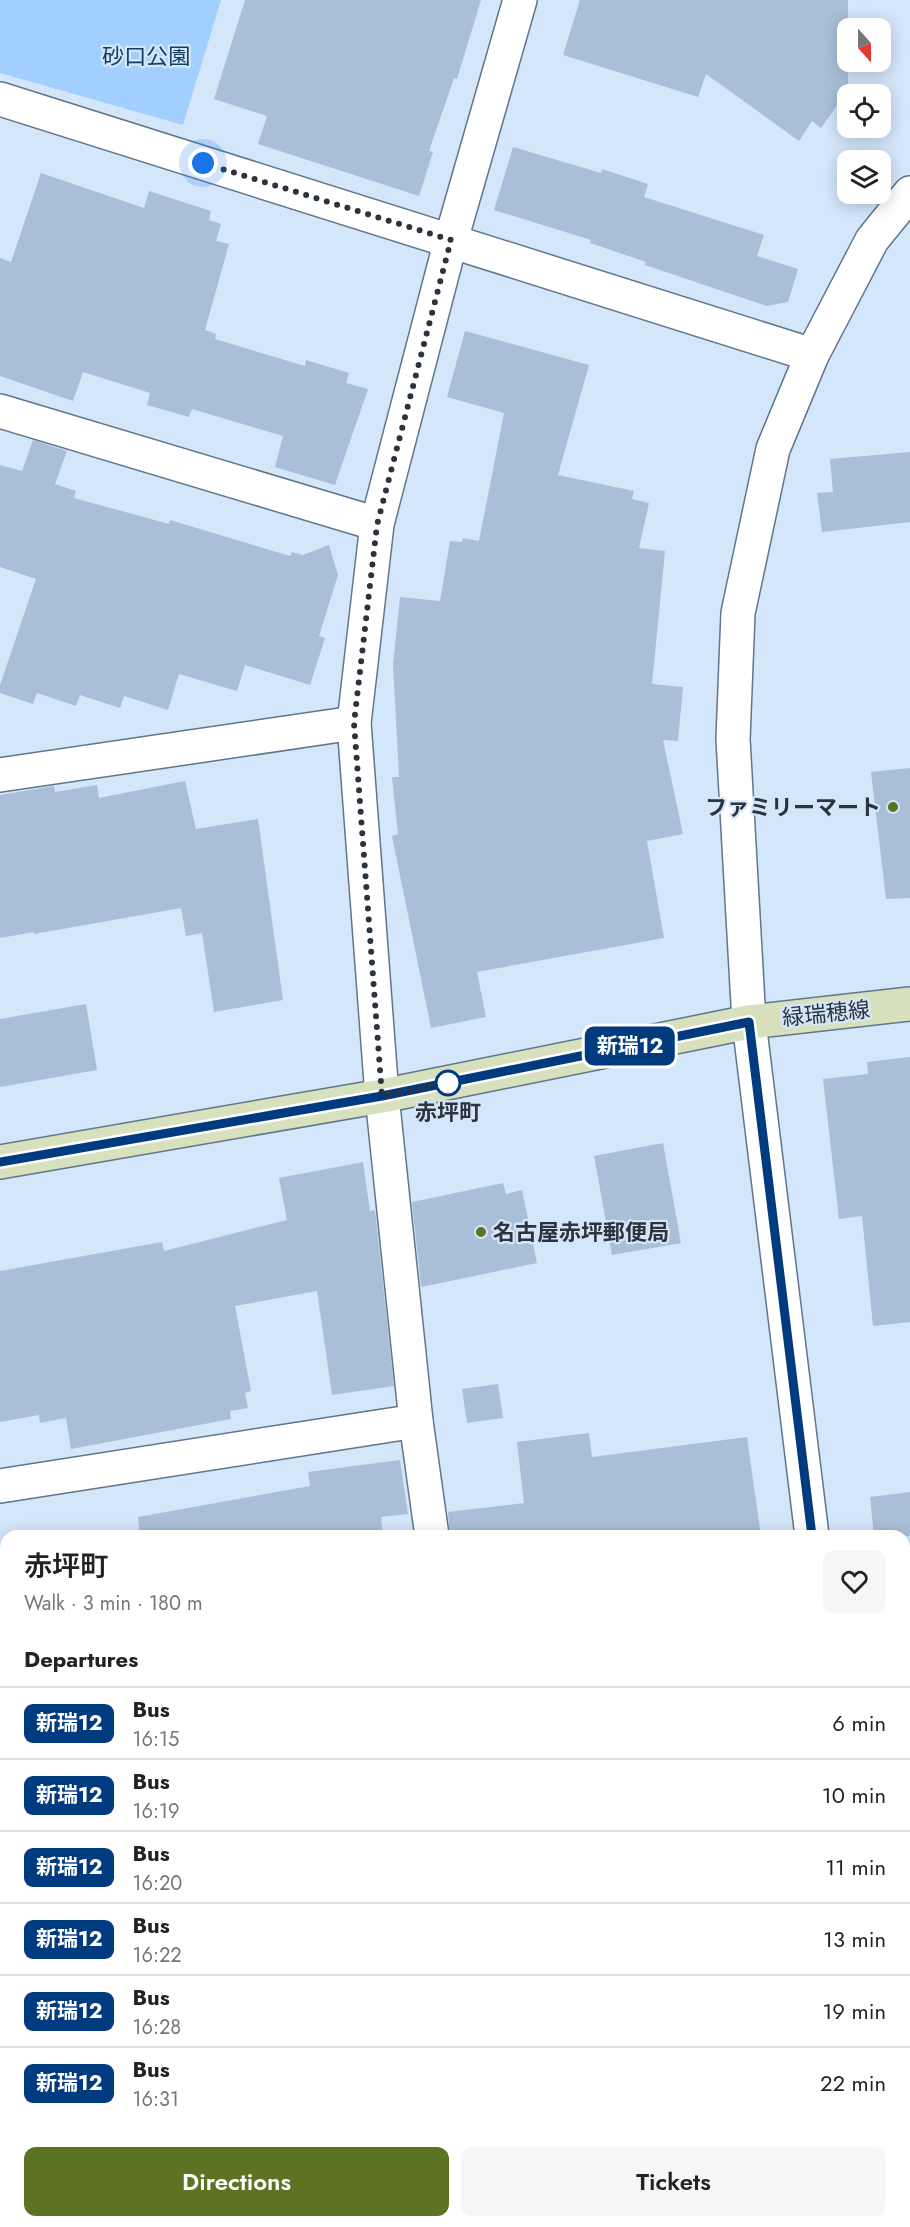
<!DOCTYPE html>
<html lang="en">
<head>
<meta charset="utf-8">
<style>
  :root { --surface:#fff; --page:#f6f6f6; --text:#222; --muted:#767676; --line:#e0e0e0; --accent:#5c7324 }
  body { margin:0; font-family:Jost,"Noto Sans JP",sans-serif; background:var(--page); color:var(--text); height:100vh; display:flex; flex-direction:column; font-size:22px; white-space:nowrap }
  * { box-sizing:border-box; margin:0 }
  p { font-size:20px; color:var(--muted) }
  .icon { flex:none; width:33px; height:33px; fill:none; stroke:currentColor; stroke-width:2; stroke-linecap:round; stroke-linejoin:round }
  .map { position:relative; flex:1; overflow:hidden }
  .side { position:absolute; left:0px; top:1530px; width:910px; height:698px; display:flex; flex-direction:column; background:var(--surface); border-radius:18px 18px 0 0; box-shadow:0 3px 15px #0003 }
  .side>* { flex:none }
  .badge { padding:0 12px; border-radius:9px; font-size:21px; line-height:39px }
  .needle { width:39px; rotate:159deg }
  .tools { position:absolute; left:837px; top:18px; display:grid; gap:12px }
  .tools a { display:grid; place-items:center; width:54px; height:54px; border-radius:12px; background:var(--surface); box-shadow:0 3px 15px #0003; font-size:30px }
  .you { position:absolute; width:30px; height:30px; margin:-15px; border:4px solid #fff; border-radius:50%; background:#1a73e8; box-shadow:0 0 0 9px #1a73e833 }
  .map>.badge { position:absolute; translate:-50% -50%; box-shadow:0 0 0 3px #fff }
  h2 { padding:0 24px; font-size:22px; line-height:54px }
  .round { display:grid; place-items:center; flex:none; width:63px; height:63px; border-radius:12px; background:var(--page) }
  .summary { display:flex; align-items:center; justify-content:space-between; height:102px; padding:0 24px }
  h1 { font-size:28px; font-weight:600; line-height:45px }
  .cta { display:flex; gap:12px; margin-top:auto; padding:12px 24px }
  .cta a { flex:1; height:69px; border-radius:12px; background:var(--accent); color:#fff; font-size:24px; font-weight:600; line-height:69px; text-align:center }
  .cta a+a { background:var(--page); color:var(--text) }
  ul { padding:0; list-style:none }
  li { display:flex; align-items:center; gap:18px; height:72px; padding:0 24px; border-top:2px solid var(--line) }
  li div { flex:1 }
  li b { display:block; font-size:22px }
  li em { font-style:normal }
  li .badge { min-width:66px; font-weight:700; text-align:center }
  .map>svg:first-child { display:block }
  .green { fill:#a3cffe }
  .building { fill:#a9bfd7 }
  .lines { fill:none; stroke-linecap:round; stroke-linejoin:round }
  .minor-casing { stroke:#61758b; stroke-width:36 }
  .tertiary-casing { stroke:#61758b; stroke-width:36 }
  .secondary-casing { stroke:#61758b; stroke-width:36 }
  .minor { stroke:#fff; stroke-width:33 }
  .tertiary { stroke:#fff; stroke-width:33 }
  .secondary { stroke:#d8e1be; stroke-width:33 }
  .line-casing { stroke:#fff; stroke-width:14 }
  .line { stroke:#003b80; stroke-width:9 }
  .walk { stroke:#2b333d; stroke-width:6; stroke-dasharray:0 10.8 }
  .poi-dot { fill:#5c7324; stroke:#d4e6fa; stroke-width:2 }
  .stop-dot { fill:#fff; stroke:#003b80; stroke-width:3 }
  .labels { text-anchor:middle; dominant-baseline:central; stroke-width:4.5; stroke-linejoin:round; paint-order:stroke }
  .park-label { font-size:22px; fill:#143d65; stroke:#d4e6fa }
  .poi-label { font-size:22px; font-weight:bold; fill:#2b333d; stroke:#d4e6fa; text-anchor:end }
  .street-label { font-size:22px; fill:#2b333d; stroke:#d4e6fa }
  .stop-label { font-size:22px; font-weight:bold; fill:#2b333d; stroke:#d4e6fa }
</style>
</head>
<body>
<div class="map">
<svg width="910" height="2227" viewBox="0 0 910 2227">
  <rect width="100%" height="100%" fill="#d4e6fa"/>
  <!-- green -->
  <polygon class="green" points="0,0 221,0 183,125 0,73"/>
  <!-- building -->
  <g class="building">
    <polygon points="245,0 481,0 457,79 454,78 429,151 433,152 419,196 258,144 267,116 214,99"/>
    <polygon points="580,0 848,0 848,90 821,128 812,121 799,141 706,74 698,97 563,55"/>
    <polygon points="513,147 601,173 602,169 648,184 644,197 764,235 757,256 798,269 788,302 767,306 645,265 646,262 590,243 591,240 494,210"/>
    <polygon points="41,173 144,208 149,191 211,211 209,220 221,224 216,241 229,244 205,330 216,334 215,339 305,366 306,360 349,373 346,383 368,389 335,485 275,467 283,436 192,409 189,417 147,405 150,393 83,372 73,401 0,376 0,258 11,262"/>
    <polygon points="465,331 589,365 558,475 634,491 632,499 649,503 639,548 665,551 652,684 683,687 678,741 663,740 683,834 647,841 664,938 477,972 486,1017 431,1028 392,836 398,834 392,777 399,777 393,665 400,597 440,601 450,541 462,542 463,538 479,541 504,413 447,397"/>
    <polygon points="33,440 67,451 55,484 76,491 74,498 169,524 170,520 290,556 292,552 303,555 329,545 338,575 319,636 325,638 310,685 245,665 237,691 179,674 168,710 124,696 120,708 80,695 76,706 37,693 33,704 0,693 0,685 36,579 0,567 0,465 22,471"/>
    <polygon points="910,452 910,522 822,532 817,493 833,492 830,459"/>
    <polygon points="910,768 910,898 886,899 871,772"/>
    <polygon points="185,781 196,829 258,819 283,1000 214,1012 202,933 186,936 181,908 34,934 34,932 0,938 0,795 54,786 55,792 97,785 99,798"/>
    <polygon points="86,1004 97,1070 0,1087 0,1019"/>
    <polygon points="910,1057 910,1322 873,1326 862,1216 839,1219 823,1079 868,1074 867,1062"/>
    <polygon points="663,1143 681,1243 612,1255 594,1156"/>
    <polygon points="363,1162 370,1211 375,1210 394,1386 332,1395 317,1291 235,1306 251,1391 245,1393 248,1408 230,1411 231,1419 71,1449 66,1418 40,1423 39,1415 0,1422 0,1271 162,1242 164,1251 287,1220 279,1178"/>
    <polygon points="503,1183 506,1194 522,1190 537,1263 421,1287 412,1202"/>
    <polygon points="498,1384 503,1418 467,1423 462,1389"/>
    <polygon points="589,1433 592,1457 747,1437 761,1536 450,1536 448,1512 524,1503 517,1442"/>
    <polygon points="400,1460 408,1514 381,1517 383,1536 140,1536 138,1517 310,1486 308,1472"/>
    <polygon points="910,1492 910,1536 874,1536 870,1497"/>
  </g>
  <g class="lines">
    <defs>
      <g id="minor">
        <polyline points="0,99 812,355"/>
        <polyline points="0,411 377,524"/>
        <polyline points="0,775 354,723"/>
        <polyline points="0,1486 416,1421"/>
        <polyline points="432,1536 416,1421 382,1096 354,723 377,524 451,240 520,0"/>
        <polyline points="904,1653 910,1652"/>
        <polyline points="0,1769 6,1768"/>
        <polyline points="0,2117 6,2116"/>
        <polyline points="514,2222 515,2227"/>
      </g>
      <g id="tertiary">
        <polyline points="812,1536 749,1022 733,739 738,613 773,449 812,355 872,240 910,193"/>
        <polyline points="895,2222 895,2227"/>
      </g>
      <polyline id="secondary" points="0,1162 382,1096 749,1022 910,1004"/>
    </defs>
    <!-- minor casing -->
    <use href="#minor" class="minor-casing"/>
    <!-- tertiary casing -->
    <use href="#tertiary" class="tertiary-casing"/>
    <!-- secondary casing -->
    <use href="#secondary" class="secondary-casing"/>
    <!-- minor -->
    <use href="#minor" class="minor"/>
    <!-- tertiary -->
    <use href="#tertiary" class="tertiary"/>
    <!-- secondary -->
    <use href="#secondary" class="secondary"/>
  </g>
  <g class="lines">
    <defs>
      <polyline id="line" points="0,1162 382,1096 749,1022 812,1536"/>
    </defs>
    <!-- line casing -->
    <use href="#line" class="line-casing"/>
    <!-- line -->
    <use href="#line" class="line"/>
    <!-- walk -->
    <polyline class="walk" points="203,163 451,240 377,525 354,723 382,1096 451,1082 448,1083"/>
  </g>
  <!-- markers -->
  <g class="poi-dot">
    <circle cx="893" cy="807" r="6"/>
    <circle cx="481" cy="1232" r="6"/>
  </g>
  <circle class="stop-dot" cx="448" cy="1083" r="12"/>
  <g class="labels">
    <!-- park labels -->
    <g class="park-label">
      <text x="146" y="56">砂口公園</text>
    </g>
    <!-- poi labels -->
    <g class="poi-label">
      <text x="881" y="807">ファミリーマート</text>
      <text x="493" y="1232" text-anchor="start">名古屋赤坪郵便局</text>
    </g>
    <!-- street labels -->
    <g class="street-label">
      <text transform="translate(826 1013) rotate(-6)">緑瑞穂線</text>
    </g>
    <!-- stop labels -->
    <g class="stop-label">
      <text x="448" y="1112">赤坪町</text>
    </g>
  </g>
</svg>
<div class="tools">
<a><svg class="needle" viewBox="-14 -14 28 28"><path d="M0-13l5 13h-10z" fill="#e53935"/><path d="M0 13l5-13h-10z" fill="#767676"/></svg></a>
<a><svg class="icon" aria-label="locate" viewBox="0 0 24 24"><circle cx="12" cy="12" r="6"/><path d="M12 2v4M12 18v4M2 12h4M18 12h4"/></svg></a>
<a><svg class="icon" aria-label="layers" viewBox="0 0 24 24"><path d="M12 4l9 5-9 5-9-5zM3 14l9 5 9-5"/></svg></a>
</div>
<div class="you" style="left:203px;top:163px"></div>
<b class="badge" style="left:630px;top:1046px;background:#003b80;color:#fff">新瑞12</b>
<section class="side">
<div class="summary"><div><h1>赤坪町</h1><p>Walk · 3 min · 180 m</p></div><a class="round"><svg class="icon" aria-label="heart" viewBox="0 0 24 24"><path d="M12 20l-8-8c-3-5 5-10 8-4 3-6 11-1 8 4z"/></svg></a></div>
<h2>Departures</h2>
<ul>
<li><span class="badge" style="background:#003b80;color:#fff">新瑞12</span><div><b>Bus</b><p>16:15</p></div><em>6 min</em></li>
<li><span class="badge" style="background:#003b80;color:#fff">新瑞12</span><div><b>Bus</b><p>16:19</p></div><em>10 min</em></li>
<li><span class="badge" style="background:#003b80;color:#fff">新瑞12</span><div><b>Bus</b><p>16:20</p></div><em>11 min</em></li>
<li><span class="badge" style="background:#003b80;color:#fff">新瑞12</span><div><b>Bus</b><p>16:22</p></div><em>13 min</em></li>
<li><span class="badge" style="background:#003b80;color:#fff">新瑞12</span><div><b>Bus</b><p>16:28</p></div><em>19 min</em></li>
<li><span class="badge" style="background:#003b80;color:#fff">新瑞12</span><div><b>Bus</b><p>16:31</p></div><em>22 min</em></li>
</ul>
<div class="cta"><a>Directions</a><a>Tickets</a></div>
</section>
</div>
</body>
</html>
